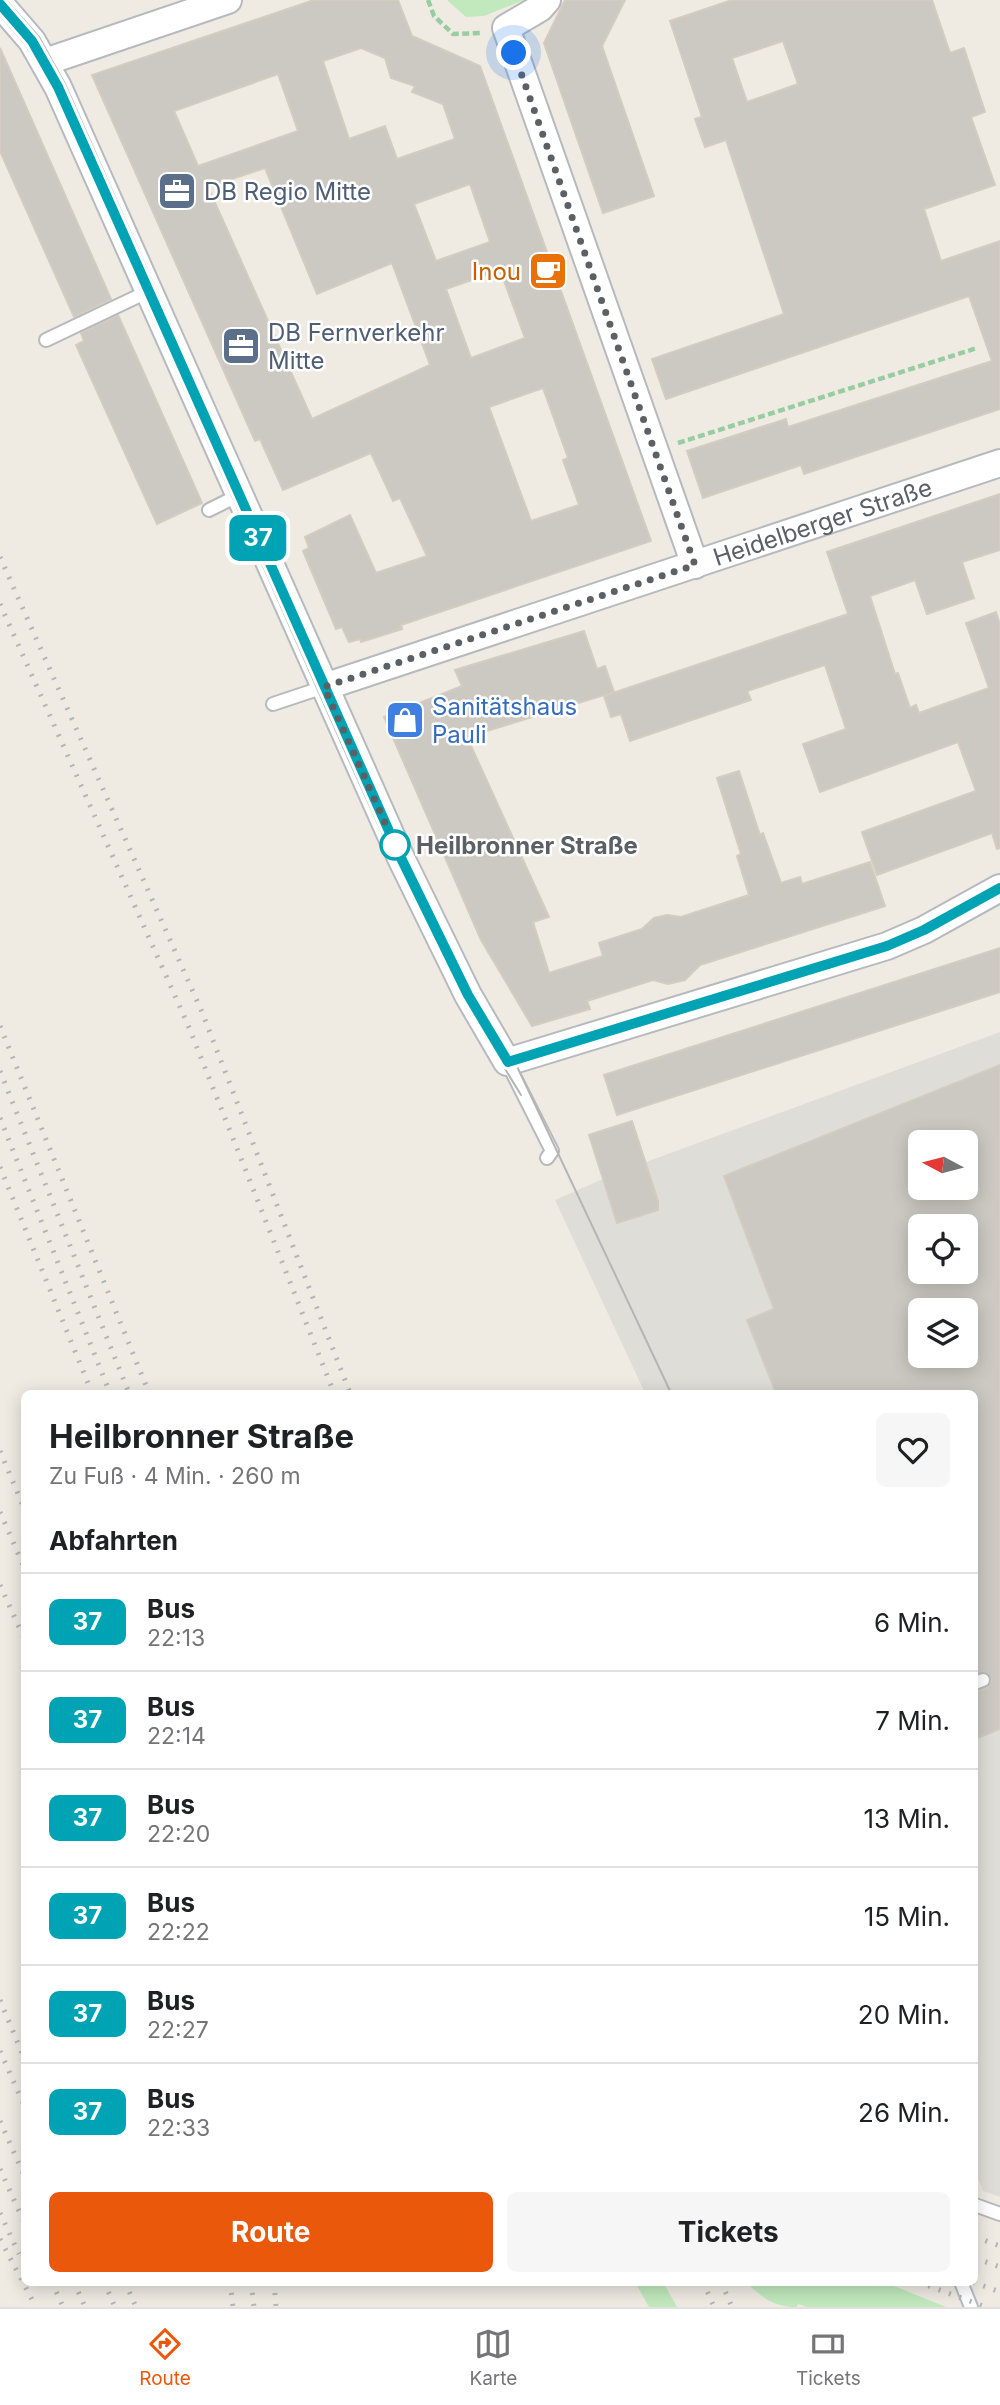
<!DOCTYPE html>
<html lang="de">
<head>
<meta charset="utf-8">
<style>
  :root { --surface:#fff; --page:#f6f6f6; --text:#202124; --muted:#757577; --line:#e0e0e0; --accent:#ea580c }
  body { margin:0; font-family:Inter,sans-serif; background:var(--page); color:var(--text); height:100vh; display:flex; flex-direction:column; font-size:26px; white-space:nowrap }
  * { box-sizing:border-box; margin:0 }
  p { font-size:23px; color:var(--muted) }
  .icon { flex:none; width:38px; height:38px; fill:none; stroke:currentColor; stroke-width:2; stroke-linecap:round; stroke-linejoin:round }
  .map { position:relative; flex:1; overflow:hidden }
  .drawer { position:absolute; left:21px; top:1390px; width:957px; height:896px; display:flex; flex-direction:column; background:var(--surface); border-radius:10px; box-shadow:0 4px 18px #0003 }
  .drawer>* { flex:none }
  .badge { padding:0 14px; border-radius:10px; font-size:24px; line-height:46px }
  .needle { width:46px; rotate:277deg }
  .controls { position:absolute; left:908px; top:1130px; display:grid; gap:14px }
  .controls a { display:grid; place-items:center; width:70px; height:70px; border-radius:10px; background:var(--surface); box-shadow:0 4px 18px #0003; font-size:35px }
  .you { position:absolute; width:35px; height:35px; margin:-18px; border:5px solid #fff; border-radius:50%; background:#1a73e8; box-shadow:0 0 0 10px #1a73e833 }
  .map>.badge { position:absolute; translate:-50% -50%; box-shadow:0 0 0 4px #fff }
  h2 { padding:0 28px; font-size:26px; line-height:63px }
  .round { display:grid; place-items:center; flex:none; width:74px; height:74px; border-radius:10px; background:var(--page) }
  .headline { display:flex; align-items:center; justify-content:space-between; height:119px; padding:0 28px }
  h1 { font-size:33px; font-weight:700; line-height:52px }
  .button { display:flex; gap:14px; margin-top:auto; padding:14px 28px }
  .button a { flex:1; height:80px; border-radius:10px; background:var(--accent); color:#fff; font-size:28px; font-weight:700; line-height:80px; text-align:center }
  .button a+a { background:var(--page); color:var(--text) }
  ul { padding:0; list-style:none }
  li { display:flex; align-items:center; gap:21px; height:98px; padding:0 28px; border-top:2px solid var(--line) }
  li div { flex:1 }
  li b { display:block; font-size:26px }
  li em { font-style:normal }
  li .badge { min-width:77px; font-weight:700; text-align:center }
  .dock { display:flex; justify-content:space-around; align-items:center; height:98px; border-top:2px solid var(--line); background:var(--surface); font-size:19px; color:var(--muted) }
  .dock a { display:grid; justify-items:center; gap:4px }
  .dock .current { color:var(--accent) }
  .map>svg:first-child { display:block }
  .industrial { fill:#dfddd7; fill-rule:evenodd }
  .green { fill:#c1e9bd }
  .building { fill:#ccc8c2; stroke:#d4ccc0; stroke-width:2; fill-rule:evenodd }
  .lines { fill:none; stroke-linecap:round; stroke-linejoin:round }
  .lane-casing { stroke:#b6babe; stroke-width:16 }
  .street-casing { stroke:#b6babe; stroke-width:30 }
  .path { stroke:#97cda1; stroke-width:4.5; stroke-dasharray:7 3.5; stroke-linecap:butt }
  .lane { stroke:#fff; stroke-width:12 }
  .street { stroke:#fff; stroke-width:26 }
  .tram { stroke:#b4b5b6; stroke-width:2 }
  .rail { stroke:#b4b5b6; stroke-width:5; stroke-dasharray:2 9; stroke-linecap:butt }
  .line-casing { stroke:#fff; stroke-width:16 }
  .line { stroke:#00a3b4; stroke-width:10 }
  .walk { stroke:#5b6065; stroke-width:7; stroke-dasharray:0 12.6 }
  .stop-dot { fill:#fff; stroke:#00a3b4; stroke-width:3.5 }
  .labels { text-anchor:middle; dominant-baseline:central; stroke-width:5; stroke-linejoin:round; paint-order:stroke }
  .service-label { font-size:24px; fill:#4e5e75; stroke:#fff; text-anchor:start }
  .food-label { font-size:24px; fill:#c56008; stroke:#fff; text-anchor:end }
  .street-label { font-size:24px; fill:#5b6065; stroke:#fff }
  .shop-label { font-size:24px; fill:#366cbe; stroke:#fff; text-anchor:start }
  .stop-label { font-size:24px; font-weight:bold; fill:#5b6065; stroke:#fff; text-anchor:start }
</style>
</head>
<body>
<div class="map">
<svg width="1000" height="2307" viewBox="0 0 1000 2307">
  <rect width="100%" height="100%" fill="#efebe3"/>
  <!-- industrial -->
  <path class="industrial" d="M1000,1032V2197L983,2191L975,2172V1698L998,1688L984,1657L975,1661V1393H645L555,1200L603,1179L589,1135L632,1121L646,1162ZM920,1143H966V1188H920ZM920,1227H966V1272H920ZM920,1311H966V1356H920Z"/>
  <!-- green -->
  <g class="green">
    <polygon points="447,0 524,0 484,16 466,17"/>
    <polygon points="635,2282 663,2282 677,2307 649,2307"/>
    <path d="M746,2282H884L946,2307H806L798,2304L797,2307C774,2307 762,2298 746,2282Z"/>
  </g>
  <!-- building -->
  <g class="building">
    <path d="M314,0H398L412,36L480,66L651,541L401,625L402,629L361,642L360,639L349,642L342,627L336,629L303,551L309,548L305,537L350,515L376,573L427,556L400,498L393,501L371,453L283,490L260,439L255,441L92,75ZM361,48L385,58L391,78L415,86L412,92L443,104L455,139L397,159L385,126L349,139L323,61ZM278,74L298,131L198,166L174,111ZM265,168L317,294L392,263L430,365L312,419L208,187ZM470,184L490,242L436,261L414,204ZM500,270L525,338L471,358L446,289ZM543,388L568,458L563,460L579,505L531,521L489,407Z"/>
    <polygon points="565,0 625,0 602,46 654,196 603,213 544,43"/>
    <path d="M732,0H932L950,53L964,48L985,112L971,117L995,185L924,209L941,261L1000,241V409L804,474L801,465L703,498L687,451L786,419L788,427L992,361L969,296L666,399L652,359L784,314L726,140L705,147L695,119L702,117L670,21ZM783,41L798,84L747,102L732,58Z"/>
    <polygon points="0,48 111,299 74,317 0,151"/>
    <polygon points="118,315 202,503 157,524 76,345 84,341 81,333"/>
    <polygon points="1000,494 1000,550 962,562 974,598 927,614 915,580 870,596 895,674 898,673 910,708 916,705 919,713 989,688 966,623 996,612 1000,625 1000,848 997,849 992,833 877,875 862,832 976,791 958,742 820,792 803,744 846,729 825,665 747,691 751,700 630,741 621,714 611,717 604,696 848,614 827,552"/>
    <polygon points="584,631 597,669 605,666 614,692 467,737 549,917 533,922 549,973 603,956 599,943 642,929 654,918 667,915 681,917 749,895 737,856 741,854 717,778 739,771 760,835 763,833 781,883 800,877 802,884 870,862 885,906 700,965 685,980 668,984 653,980 587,1001 590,1009 532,1026 481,940 384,717 462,686 455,670"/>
    <polygon points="1000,948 1000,992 617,1115 604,1075"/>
    <path d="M1000,1065V1729L975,1739V1692L987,1688L992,1681L985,1672L975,1674V1393H776L747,1320L774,1309L724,1176ZM920,1143H966V1188H920ZM920,1227H966V1272H920ZM920,1311H966V1356H920Z"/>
    <polygon points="632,1121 658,1201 658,1210 617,1223 589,1135"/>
  </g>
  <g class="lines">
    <defs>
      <g id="lane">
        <polyline points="46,340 149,291"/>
        <polyline points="209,510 239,495"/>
        <polyline points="273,704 324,687"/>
        <polyline points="507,1062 552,1151 547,1158"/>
        <polyline points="975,1683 983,1680"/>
        <polyline points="975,2205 1000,2214"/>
        <polyline points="961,2282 971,2307"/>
      </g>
      <g id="street">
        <polyline points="547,0 540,8 506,28 695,565"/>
        <polyline points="0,4 32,41 58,87 401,858 468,995 507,1062 887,946 924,930 1000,888"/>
        <polyline points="45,62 228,0"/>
        <path id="s1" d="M324,687L1000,463"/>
      </g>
    </defs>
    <!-- lane casing -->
    <use href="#lane" class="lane-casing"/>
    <!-- street casing -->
    <use href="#street" class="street-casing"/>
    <!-- path -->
    <g class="path">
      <polyline points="428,0 434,16 453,34 482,33"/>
      <polyline points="678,443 977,348"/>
    </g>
    <!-- lane -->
    <use href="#lane" class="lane"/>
    <!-- street -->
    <use href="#street" class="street"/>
    <!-- tram -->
    <g class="tram">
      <polyline points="6,0 39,37 65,84 401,845 486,1019 514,1060 671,1393"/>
      <path d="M0,15L26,45L52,89C131,266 209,443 287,620C358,781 428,946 521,1095"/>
    </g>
    <!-- rail -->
    <g class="rail">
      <polyline points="0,557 202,1012 350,1393"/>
      <polyline points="0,604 188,1025 334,1393"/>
      <polyline points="0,1026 149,1393"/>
      <polyline points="0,1071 129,1393"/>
      <polyline points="0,1118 110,1393"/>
      <polyline points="0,1167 92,1393"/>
      <polyline points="0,1451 24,1508"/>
      <polyline points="0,1512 24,1567"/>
      <polyline points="0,1585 24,1638"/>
      <polyline points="0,2000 24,2058"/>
      <polyline points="0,2051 24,2105"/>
      <polyline points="0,2121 24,2175"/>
      <polyline points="0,2169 24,2222"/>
      <polyline points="0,2213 19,2254"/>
      <polyline points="975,2237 1000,2246"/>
      <polyline points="0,2239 36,2307"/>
      <polyline points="975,2258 1000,2267"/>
      <polyline points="52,2282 63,2307"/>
      <polyline points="74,2282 85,2307"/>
      <polyline points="104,2282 115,2307"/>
      <polyline points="125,2282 136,2307"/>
      <polyline points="230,2282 233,2307"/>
      <polyline points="251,2282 254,2307"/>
      <polyline points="274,2282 276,2307"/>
      <polyline points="703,2282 714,2307"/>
      <polyline points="721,2282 732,2307"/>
      <polyline points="918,2282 986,2307"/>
      <polyline points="973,2282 1000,2292"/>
    </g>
  </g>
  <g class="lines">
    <defs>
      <polyline id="line" points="0,4 32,41 58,87 401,858 468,995 508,1062 887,946 924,930 1000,888"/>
    </defs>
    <!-- line casing -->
    <use href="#line" class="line-casing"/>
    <!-- line -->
    <use href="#line" class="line"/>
    <!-- walk -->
    <polyline class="walk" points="395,845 324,687 695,565 514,53"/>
  </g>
  <!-- icons -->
  <defs>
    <symbol id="office-square" viewBox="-11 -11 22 22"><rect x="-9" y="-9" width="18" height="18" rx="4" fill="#5c6f8a" stroke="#fff"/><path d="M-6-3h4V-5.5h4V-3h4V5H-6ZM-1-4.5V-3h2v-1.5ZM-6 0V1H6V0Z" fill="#fff"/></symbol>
    <symbol id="cafe-square" viewBox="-11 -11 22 22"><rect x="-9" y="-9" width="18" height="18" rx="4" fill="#e8710a" stroke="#fff"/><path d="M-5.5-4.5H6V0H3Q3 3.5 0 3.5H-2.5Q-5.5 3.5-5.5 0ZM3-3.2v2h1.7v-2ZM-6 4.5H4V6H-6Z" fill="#fff"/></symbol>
    <symbol id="shop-square" viewBox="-11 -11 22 22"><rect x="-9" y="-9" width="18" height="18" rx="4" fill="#3f7fe0" stroke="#fff"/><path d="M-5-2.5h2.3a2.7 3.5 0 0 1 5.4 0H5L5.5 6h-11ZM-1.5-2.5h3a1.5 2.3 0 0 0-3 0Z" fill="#fff"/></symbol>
  </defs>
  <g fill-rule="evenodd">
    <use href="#office-square" x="155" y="169" width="44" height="44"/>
    <use href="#cafe-square" x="526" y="249" width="44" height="44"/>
    <use href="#office-square" x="219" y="324" width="44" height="44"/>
    <use href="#shop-square" x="383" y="698" width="44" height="44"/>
  </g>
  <!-- markers -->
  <circle class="stop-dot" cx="395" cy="845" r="14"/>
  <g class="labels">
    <!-- service labels -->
    <g class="service-label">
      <text x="204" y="191">DB Regio Mitte</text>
      <text x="268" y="332">DB Fernverkehr<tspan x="268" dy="28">Mitte</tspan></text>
    </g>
    <!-- food labels -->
    <g class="food-label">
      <text x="521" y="271">Inou</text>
    </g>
    <!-- street labels -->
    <g class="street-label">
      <text stroke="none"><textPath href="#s1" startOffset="525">Heidelberger Straße</textPath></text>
    </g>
    <!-- shop labels -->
    <g class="shop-label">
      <text x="432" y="706">Sanitätshaus<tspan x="432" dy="28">Pauli</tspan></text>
    </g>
    <!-- stop labels -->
    <g class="stop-label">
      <text x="416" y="845">Heilbronner Straße</text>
    </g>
  </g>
</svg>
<div class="controls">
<a><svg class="needle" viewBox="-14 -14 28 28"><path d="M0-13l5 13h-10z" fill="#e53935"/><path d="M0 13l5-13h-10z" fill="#757577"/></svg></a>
<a><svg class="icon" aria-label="locate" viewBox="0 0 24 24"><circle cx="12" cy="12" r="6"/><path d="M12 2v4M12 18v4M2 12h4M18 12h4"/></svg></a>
<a><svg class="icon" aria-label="layers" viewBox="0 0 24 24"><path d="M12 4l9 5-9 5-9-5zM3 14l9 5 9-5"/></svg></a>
</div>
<div class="you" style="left:514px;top:53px"></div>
<b class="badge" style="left:258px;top:538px;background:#00a3b4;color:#fff">37</b>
<section class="drawer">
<div class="headline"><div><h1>Heilbronner Straße</h1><p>Zu Fuß · 4 Min. · 260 m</p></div><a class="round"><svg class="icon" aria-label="heart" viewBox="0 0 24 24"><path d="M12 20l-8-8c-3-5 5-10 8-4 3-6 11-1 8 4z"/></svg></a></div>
<h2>Abfahrten</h2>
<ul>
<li><span class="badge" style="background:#00a3b4;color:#fff">37</span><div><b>Bus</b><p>22:13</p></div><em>6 Min.</em></li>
<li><span class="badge" style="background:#00a3b4;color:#fff">37</span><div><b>Bus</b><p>22:14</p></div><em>7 Min.</em></li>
<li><span class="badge" style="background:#00a3b4;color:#fff">37</span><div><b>Bus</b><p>22:20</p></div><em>13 Min.</em></li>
<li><span class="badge" style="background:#00a3b4;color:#fff">37</span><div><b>Bus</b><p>22:22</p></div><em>15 Min.</em></li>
<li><span class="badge" style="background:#00a3b4;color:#fff">37</span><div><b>Bus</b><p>22:27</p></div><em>20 Min.</em></li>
<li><span class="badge" style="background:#00a3b4;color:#fff">37</span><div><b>Bus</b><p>22:33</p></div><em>26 Min.</em></li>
</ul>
<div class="button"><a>Route</a><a>Tickets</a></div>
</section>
</div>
<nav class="dock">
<a class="current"><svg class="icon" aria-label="directions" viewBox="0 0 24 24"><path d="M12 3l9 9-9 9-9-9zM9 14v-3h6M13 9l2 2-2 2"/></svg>Route</a>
<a><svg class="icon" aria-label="map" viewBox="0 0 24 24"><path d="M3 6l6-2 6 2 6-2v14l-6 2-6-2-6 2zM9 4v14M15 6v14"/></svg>Karte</a>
<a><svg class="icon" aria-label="tickets" viewBox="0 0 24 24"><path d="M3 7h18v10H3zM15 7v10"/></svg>Tickets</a>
</nav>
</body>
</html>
